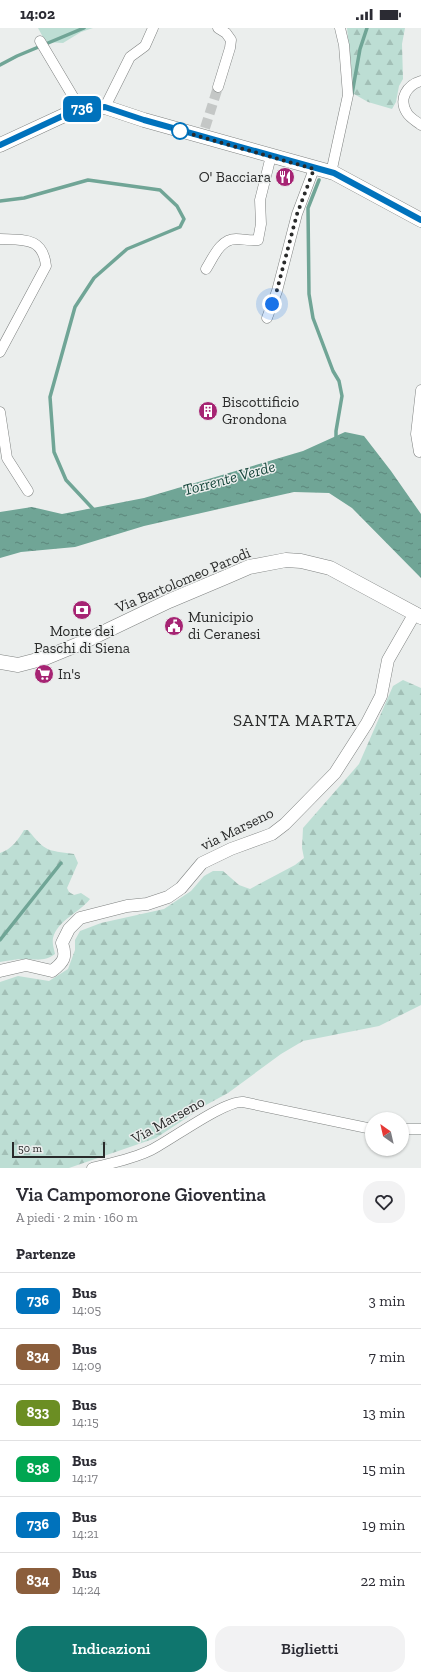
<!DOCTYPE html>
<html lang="it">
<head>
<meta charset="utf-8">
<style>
  :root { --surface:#fff; --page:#f2f2f3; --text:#2b2b33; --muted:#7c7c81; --line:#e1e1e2; --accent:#0f766e }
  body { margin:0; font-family:"Zilla Slab",serif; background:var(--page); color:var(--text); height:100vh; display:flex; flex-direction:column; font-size:15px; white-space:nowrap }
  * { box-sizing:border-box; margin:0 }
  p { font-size:13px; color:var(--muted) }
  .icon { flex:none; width:22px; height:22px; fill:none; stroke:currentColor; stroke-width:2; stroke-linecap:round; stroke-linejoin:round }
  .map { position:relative; height:1140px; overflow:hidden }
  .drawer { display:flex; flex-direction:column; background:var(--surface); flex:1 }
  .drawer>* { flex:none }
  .badge { padding:0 8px; border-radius:6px; font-size:14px; line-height:26px }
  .needle { width:26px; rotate:326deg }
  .tools { position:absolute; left:365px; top:1084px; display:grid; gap:8px }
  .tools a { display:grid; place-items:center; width:44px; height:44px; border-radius:50%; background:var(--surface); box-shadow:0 1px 3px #0004; font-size:20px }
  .scale { position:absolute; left:12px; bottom:10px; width:93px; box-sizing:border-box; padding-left:4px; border:2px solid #292a2a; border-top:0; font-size:11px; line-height:14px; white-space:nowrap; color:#292a2a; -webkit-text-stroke:3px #ebeeed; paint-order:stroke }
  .you { position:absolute; width:20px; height:20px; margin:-10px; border:3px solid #fff; border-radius:50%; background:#1a73e8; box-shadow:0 0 0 6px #1a73e833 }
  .map>.badge { position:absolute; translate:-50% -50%; box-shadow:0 0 0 2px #fff }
  h2 { padding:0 16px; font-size:15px; line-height:36px }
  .round { display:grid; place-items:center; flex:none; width:42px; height:42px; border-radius:16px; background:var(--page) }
  .headline { display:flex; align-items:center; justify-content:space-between; height:68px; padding:0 16px }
  h1 { font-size:19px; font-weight:600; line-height:30px }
  .action { display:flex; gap:8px; margin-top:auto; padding:8px 16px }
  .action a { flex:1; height:46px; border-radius:16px; background:var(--accent); color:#fff; font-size:16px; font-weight:600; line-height:46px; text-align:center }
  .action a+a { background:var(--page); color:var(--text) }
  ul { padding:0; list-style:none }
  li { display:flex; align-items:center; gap:12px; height:56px; padding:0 16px; border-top:1px solid var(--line) }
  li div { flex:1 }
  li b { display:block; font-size:15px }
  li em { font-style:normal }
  li .badge { min-width:44px; font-weight:700; text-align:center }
  .status { display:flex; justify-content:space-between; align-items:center; height:28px; padding:0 20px; background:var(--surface); direction:ltr }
  .status svg { height:11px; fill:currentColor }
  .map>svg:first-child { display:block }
  .grass { fill:#bdded4 }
  .forest { fill:url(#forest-firs) }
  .water { fill:url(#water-ripples) }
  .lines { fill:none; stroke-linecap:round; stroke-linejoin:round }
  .stream { stroke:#70a596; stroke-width:3.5 }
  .minor-tunnel { stroke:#c4c7c6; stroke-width:10; stroke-dasharray:10 5; stroke-linecap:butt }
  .minor-casing { stroke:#7f8281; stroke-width:11 }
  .tertiary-casing { stroke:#7f8281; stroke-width:13 }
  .secondary-casing { stroke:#7f8281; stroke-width:15 }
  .minor { stroke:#fff; stroke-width:10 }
  .tertiary { stroke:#fff; stroke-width:12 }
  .secondary { stroke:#fff; stroke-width:14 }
  .line-casing { stroke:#fff; stroke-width:9 }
  .line { stroke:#0072bc; stroke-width:6 }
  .walk { stroke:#292a2a; stroke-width:4; stroke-dasharray:0 7.2 }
  .stop-dot { fill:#fff; stroke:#0072bc; stroke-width:2 }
  .labels { text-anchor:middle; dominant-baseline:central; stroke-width:3; stroke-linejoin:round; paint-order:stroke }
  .poi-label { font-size:15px; fill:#292a2a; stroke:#ebeeed; text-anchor:start }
  .street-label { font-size:15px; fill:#292a2a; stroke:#ebeeed }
  .water-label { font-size:16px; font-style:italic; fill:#17463b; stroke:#ebeeed }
  .quarter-label { font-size:17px; letter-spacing:1px; fill:#292a2a; stroke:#ebeeed }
</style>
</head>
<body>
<div class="status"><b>14:02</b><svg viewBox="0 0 49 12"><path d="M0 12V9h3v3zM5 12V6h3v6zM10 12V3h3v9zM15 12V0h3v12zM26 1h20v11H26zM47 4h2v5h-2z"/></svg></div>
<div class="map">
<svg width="421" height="1140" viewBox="0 0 421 1140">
  <defs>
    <pattern id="forest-firs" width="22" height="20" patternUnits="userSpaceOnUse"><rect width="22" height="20" fill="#bdded4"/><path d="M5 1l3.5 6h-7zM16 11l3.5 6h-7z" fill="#a2bfb6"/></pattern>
    <pattern id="water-ripples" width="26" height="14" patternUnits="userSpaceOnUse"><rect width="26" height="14" fill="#70a596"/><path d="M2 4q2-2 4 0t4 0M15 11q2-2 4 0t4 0" fill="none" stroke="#5c877b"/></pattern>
  </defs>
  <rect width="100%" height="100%" fill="#ebeeed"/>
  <!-- grass -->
  <polygon class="grass" points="38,0 93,0 81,4 63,15 47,14 44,11"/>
  <!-- forest -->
  <g class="forest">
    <polygon points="347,0 405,0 402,16 403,51 399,58 396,74 392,81 368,74 354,66"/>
    <polygon points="403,652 421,660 421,977 379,998 303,1013 281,1026 228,1065 206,1077 156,1110 69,1140 0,1140 0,954 18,948 49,953 68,941 75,922 75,912 80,903 101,895 164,881 191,863 204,848 213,843 223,843 239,857 250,861 295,837 304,830 302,820 303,800 359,736 393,658"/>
    <path d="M24,802H28C46,824 46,822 74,826L78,835L67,860L69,864L74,867L81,865L90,871C80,884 57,893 53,910C52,915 54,921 55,926C45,934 35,931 23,931C15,931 8,933 0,934V825C12,821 18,812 24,802Z"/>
  </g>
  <!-- water -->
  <polygon class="water" points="345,404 364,408 391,443 421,486 421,550 352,480 329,465 294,464 144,498 75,519 21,524 0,530 0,484 32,479 62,486 144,470 303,423"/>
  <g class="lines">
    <!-- stream -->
    <g class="stream">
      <polyline points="0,37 17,28 84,0"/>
      <polyline points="352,66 360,21 367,0"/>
      <polyline points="319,152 308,180 309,266 313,290 333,343 339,353 342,368 336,403 336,412"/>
      <polyline points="0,173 24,170 88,152 160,162 177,178 184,191 180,199 127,221 94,250 75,279 50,369 54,424 66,452 94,482"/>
      <polyline points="0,912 61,835"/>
    </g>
    <!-- minor-tunnel -->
    <polyline class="minor-tunnel" points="205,100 218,59"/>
    <defs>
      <g id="minor">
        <polyline points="218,0 226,5 231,12 230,20 218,59"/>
        <polyline points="40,13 81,82"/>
        <path d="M421,53C407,57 398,71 407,85C410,90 416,93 421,97"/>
        <polyline points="105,79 130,29 145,18 153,0"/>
        <polyline points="331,145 348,67 344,17 340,0"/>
        <path d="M0,211C24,212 43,209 46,238L0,324"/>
        <path d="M206,241C213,230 220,211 236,211C244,211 250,213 258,212L261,196L260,172L271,128"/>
        <polyline points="267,290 277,263 297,186 314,141"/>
        <polyline points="0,384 7,430 28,463"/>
        <polyline points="419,424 416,406 421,362"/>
        <polyline points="402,1101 421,1101"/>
        <path d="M92,1140C112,1135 133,1131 151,1122C171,1112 225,1072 243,1074L372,1101"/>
      </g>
      <path id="tertiary" d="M0,943L26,937L52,943C64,934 67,929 62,915L69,901L80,890L127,878L147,876L168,869L181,860L202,835L231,821L272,806L285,796L335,745L367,695L381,668L388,632L415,585"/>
      <g id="secondary">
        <polyline points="0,117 69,85 81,82 105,79 144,92 334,145 421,192"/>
        <polyline points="0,634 18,637 45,630 79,616 169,573 226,549 249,539 286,532 301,533 330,540 421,589"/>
      </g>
    </defs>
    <!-- minor casing -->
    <use href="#minor" class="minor-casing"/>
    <!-- tertiary casing -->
    <use href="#tertiary" class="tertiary-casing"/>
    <!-- secondary casing -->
    <use href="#secondary" class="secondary-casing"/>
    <!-- minor -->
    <use href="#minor" class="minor"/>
    <!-- tertiary -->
    <use href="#tertiary" class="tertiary"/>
    <!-- secondary -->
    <use href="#secondary" class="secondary"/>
  </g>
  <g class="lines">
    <defs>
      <polyline id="line" points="0,117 69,85 81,82 105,79 144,92 334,145 421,192"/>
    </defs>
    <!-- line casing -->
    <use href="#line" class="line-casing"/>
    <!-- line -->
    <use href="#line" class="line"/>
    <!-- walk -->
    <polyline class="walk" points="180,103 173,101 314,141 297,186 277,262 272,276"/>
  </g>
  <!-- icons -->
  <defs>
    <symbol id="restaurant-disc" viewBox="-11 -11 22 22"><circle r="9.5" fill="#a62473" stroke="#ebeeed"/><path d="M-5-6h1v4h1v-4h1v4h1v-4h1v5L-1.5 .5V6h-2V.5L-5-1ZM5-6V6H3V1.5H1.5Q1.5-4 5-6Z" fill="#fff"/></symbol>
    <symbol id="building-disc" viewBox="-11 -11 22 22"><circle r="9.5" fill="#a62473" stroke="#ebeeed"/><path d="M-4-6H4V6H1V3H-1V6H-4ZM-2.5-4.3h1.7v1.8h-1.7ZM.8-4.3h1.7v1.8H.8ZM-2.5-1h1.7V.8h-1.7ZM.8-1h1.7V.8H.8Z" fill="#fff"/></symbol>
    <symbol id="bank-disc" viewBox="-11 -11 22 22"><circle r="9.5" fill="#a62473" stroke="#ebeeed"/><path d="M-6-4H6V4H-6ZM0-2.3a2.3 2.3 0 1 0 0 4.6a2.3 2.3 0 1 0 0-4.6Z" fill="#fff"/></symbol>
    <symbol id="civic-disc" viewBox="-11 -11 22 22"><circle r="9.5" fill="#a62473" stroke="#ebeeed"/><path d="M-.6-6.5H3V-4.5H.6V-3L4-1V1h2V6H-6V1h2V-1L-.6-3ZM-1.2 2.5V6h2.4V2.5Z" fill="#fff"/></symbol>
    <symbol id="supermarket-disc" viewBox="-11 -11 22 22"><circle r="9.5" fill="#a62473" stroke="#ebeeed"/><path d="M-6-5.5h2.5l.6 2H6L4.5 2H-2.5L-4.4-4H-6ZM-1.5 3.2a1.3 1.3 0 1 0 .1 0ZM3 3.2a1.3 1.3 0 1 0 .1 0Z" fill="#fff"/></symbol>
  </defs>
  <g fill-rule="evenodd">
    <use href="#restaurant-disc" x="274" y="138" width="22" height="22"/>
    <use href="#building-disc" x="197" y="372" width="22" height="22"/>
    <use href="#bank-disc" x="71" y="571" width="22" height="22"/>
    <use href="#civic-disc" x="163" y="587" width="22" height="22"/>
    <use href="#supermarket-disc" x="33" y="635" width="22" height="22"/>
  </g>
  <!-- markers -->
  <circle class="stop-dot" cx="180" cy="103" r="8"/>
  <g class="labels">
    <!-- poi labels -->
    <g class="poi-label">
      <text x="271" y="149" text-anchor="end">O' Bacciara</text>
      <text x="222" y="374">Biscottificio<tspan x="222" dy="17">Grondona</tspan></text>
      <text x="188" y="589">Municipio<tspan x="188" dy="17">di Ceranesi</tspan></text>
      <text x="82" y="603" text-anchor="middle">Monte dei<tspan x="82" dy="17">Paschi di Siena</tspan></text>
      <text x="58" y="646">In's</text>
    </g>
    <!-- street labels -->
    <g class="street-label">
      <text transform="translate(183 552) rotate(-23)">Via Bartolomeo Parodi</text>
      <text transform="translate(237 801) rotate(-26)">via Marseno</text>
      <text transform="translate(168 1092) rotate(-29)">Via Marseno</text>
    </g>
    <!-- water labels -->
    <g class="water-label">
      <text transform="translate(229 450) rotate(-15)">Torrente Verde</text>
    </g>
    <!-- quarter labels -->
    <g class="quarter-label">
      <text x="295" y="692">SANTA MARTA</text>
    </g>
  </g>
</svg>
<div class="tools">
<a><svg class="needle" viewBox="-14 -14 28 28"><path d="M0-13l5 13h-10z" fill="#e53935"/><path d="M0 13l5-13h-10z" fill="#7c7c81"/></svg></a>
</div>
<div class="scale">50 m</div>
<div class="you" style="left:272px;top:276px"></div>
<b class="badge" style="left:82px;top:81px;background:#0072bc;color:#fff">736</b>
</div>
<section class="drawer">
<div class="headline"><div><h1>Via Campomorone Gioventina</h1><p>A piedi · 2 min · 160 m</p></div><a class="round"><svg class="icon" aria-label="heart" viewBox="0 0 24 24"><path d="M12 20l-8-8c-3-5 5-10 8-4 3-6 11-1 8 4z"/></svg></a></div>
<h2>Partenze</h2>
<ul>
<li><span class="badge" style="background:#0072bc;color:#fff">736</span><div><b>Bus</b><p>14:05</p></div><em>3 min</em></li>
<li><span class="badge" style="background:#8b5e3c;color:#fff">834</span><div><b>Bus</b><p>14:09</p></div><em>7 min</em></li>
<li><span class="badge" style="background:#6b8e23;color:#fff">833</span><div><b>Bus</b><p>14:15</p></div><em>13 min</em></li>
<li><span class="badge" style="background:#00a651;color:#fff">838</span><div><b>Bus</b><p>14:17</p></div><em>15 min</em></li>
<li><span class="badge" style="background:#0072bc;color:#fff">736</span><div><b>Bus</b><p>14:21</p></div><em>19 min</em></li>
<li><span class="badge" style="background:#8b5e3c;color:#fff">834</span><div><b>Bus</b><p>14:24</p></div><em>22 min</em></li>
</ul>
<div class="action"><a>Indicazioni</a><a>Biglietti</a></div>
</section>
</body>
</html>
